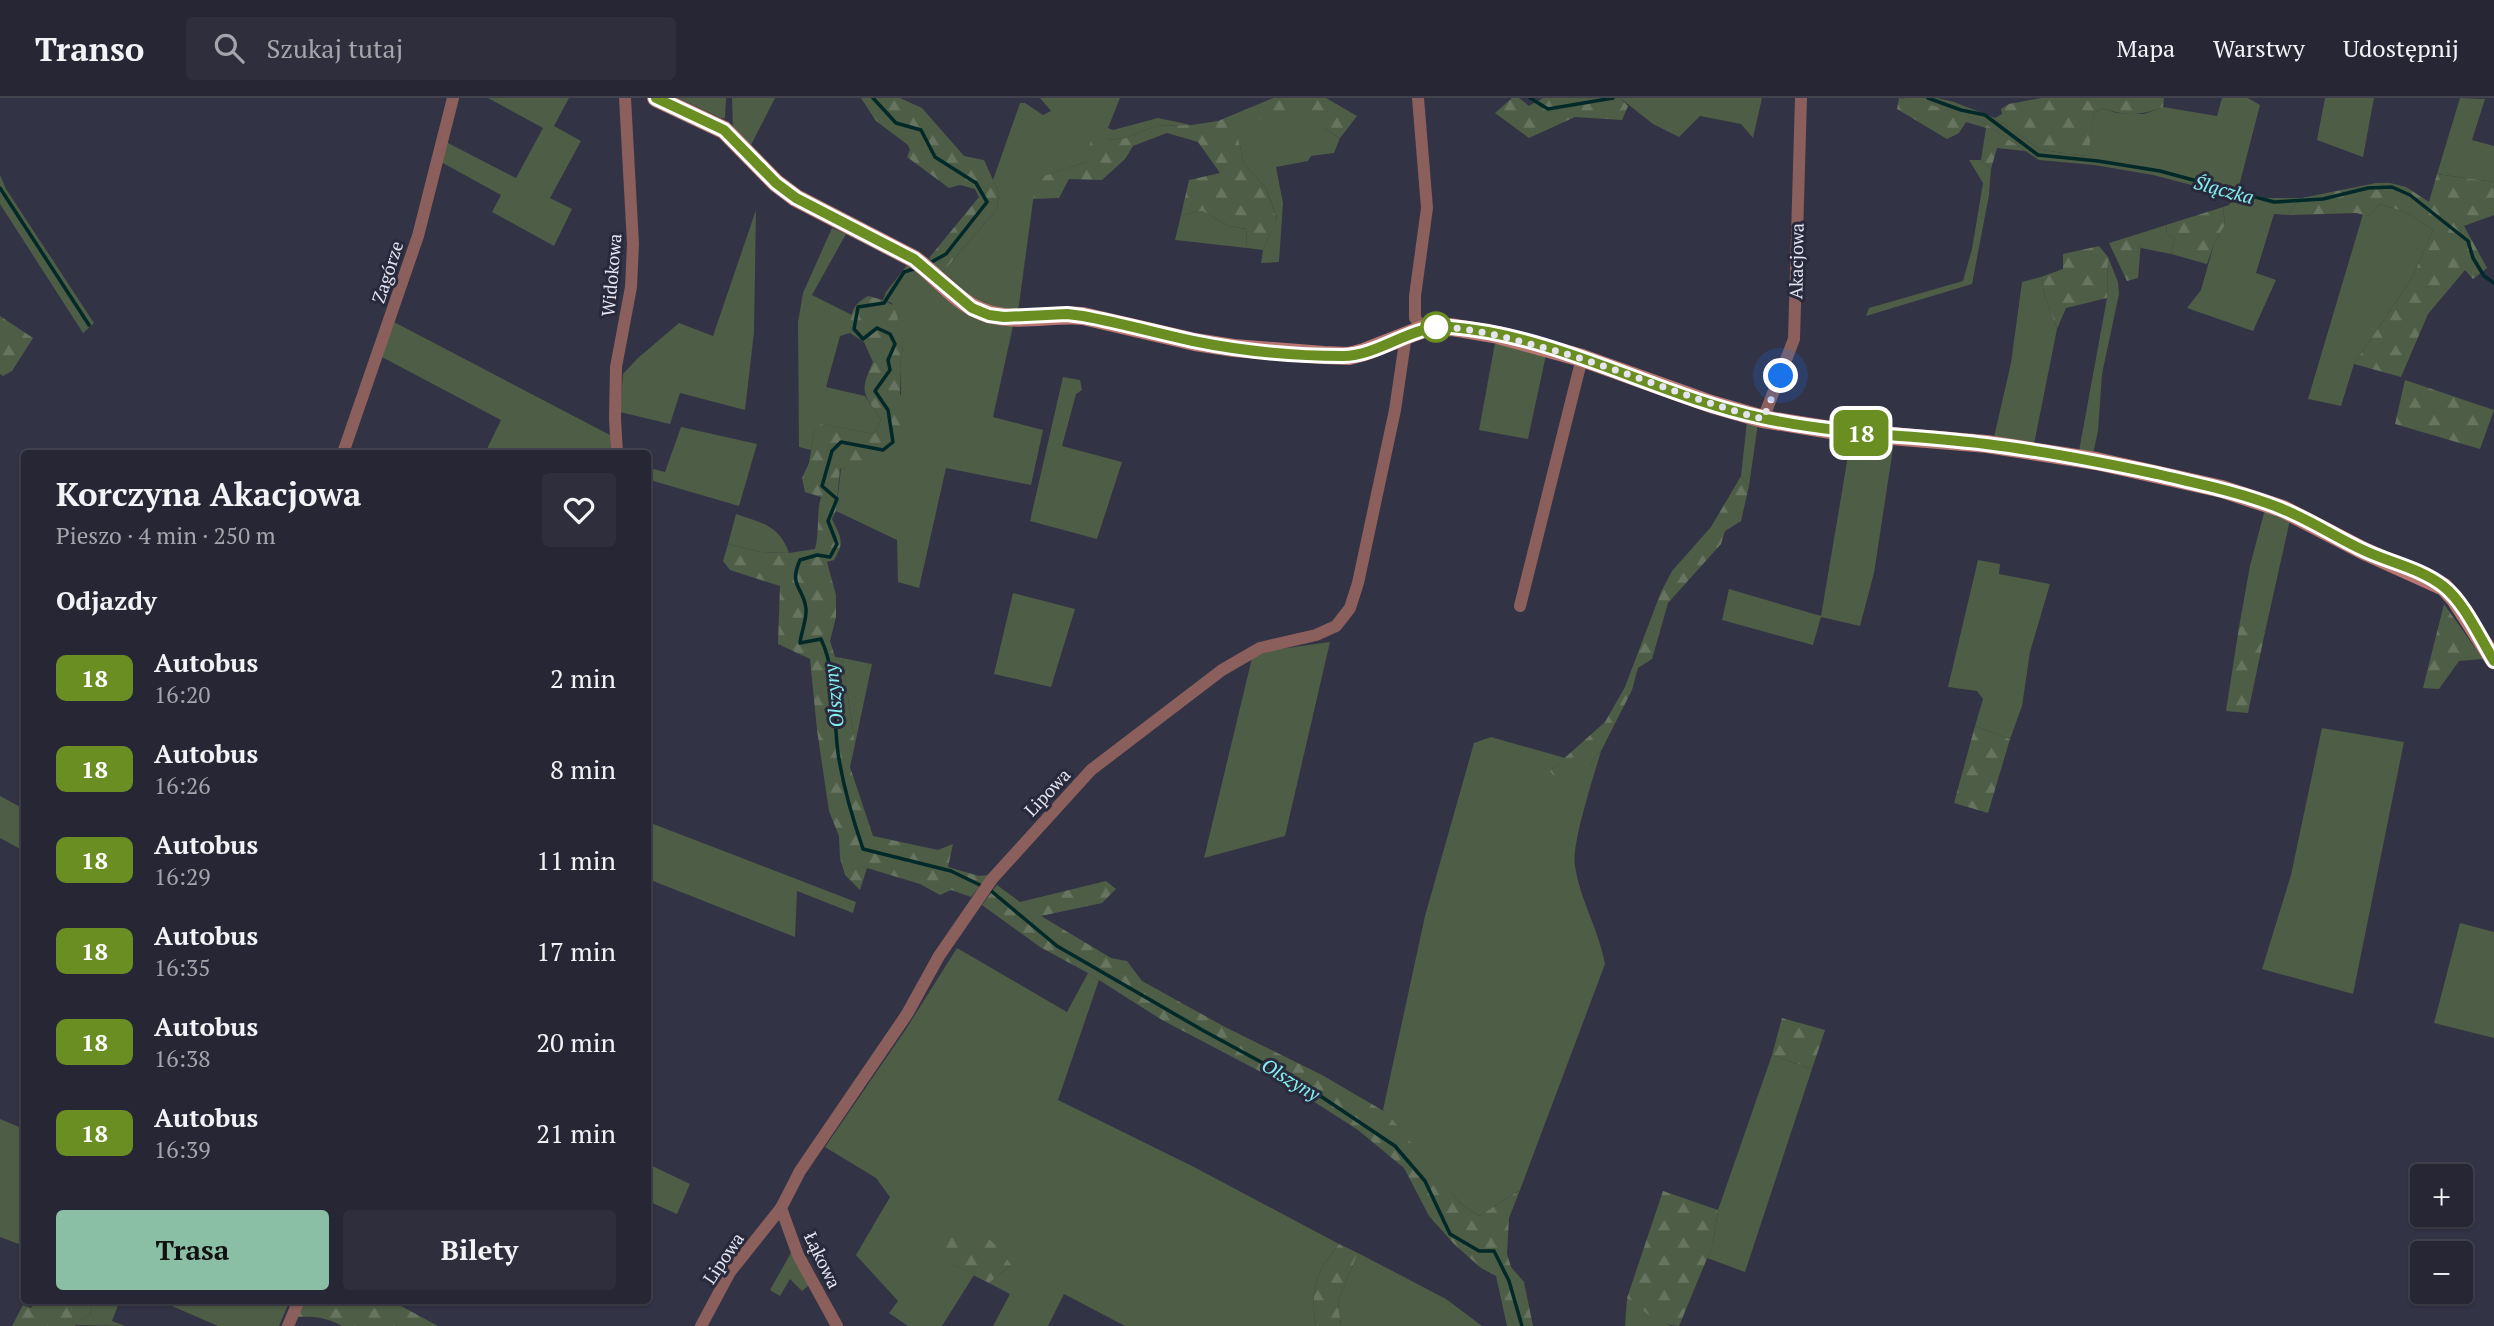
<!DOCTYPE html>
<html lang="pl">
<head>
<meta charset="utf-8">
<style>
  :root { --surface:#262634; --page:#2e2e3c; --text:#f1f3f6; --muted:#a4a5ac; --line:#42434f; --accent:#8abfa5 }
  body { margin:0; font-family:"PT Serif",serif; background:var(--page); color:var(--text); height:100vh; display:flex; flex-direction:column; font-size:26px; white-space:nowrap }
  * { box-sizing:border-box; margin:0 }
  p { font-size:23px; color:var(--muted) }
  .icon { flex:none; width:38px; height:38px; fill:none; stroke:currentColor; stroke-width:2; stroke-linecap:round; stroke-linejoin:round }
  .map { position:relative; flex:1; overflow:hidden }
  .drawer { position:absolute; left:21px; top:352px; width:630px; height:854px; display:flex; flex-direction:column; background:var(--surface); border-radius:7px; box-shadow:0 2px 5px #0004,0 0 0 2px var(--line) }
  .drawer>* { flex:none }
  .badge { padding:0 14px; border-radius:10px; font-size:24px; line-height:46px }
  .fabs { position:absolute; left:2410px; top:1066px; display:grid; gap:14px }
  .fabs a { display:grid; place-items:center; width:63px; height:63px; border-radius:7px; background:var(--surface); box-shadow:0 2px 5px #0004,0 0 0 2px var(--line); font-size:35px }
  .you { position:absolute; width:35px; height:35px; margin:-18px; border:5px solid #fff; border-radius:50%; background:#1a73e8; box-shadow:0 0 0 10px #1a73e833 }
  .map>.badge { position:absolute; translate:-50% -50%; box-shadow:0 0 0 4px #fff }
  h2 { padding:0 35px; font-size:26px; line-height:63px }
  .round { display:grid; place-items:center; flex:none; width:74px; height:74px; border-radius:7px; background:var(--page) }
  .head { display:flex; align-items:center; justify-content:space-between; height:119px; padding:0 35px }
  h1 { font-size:33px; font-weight:700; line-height:52px }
  .button { display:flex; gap:14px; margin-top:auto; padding:14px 35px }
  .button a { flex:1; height:80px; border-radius:7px; background:var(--accent); color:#111; font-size:28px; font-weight:700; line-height:80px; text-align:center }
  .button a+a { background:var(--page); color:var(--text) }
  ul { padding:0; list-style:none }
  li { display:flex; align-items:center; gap:21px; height:91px; padding:0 35px }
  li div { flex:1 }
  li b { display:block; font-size:26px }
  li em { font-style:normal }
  li .badge { min-width:77px; font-weight:700; text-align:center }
  header { display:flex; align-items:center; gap:42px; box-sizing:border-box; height:98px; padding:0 35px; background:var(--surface); border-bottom:2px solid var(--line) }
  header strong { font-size:33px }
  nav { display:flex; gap:38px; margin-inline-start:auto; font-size:24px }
  .search { width:490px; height:63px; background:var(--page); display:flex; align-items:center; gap:18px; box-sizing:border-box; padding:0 24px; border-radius:7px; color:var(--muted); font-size:26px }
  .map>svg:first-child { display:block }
  .green { fill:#4e5d45 }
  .forest { fill:url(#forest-firs) }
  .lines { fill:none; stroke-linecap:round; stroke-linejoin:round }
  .stream { stroke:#022929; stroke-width:3.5 }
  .street { stroke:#8b5f5c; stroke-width:12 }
  .secondary { stroke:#b97571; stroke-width:18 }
  .line-casing { stroke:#fff; stroke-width:16 }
  .line { stroke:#6b8e23; stroke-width:10 }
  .walk { stroke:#e5e5f2; stroke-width:7; stroke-dasharray:0 12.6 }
  .stop-dot { fill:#fff; stroke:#6b8e23; stroke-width:3.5 }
  .labels { text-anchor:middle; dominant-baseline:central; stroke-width:6; stroke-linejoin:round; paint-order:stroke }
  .street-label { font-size:18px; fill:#e5e5f2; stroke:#29293c }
  .water-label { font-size:19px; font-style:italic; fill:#84eff0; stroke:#29293c }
</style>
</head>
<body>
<header>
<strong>Transo</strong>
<div class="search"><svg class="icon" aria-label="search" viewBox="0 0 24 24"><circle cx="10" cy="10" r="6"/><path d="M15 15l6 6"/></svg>Szukaj tutaj</div>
<nav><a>Mapa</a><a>Warstwy</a><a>Udostępnij</a></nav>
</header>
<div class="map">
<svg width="2494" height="1228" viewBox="0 0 2494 1228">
  <defs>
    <pattern id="forest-firs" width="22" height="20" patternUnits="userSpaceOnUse" patternTransform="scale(1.75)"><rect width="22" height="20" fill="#4e5d45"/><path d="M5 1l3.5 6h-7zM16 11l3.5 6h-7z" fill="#677460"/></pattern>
  </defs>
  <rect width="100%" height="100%" fill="#333346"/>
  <!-- green -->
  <g class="green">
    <polygon points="488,0 569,0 554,28 581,43 550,100 572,111 554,148 492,114 501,97 441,64 446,44 516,80 543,30"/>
    <polygon points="678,0 726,0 725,20 721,20"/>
    <polygon points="732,0 775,0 751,47 733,31"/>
    <polygon points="1040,0 1120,0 1108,30 1113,32 1158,20 1191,27 1155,28 1127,40 1107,42 1086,64 1036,81 1018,214 978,206 942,175 997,111 999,95 993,82 1020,5 1025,5 1043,17 1051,13"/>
    <polygon points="1620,0 1762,0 1753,40 1741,26 1700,18 1679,39 1653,26"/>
    <polygon points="1902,0 1937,0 1954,4 1995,20 2041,52 2087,58 2094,15 2102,10 2117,15 2144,16 2163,9 2217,18 2222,0 2248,0 2260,7 2238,92 2267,100 2302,100 2289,113 2290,117 2274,116 2256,175 2276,182 2253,233 2187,210 2201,192 2214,146 2225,127 2223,109 2229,107 2234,98 2153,77 2094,67 2039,62 1978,21"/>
    <polygon points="2325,0 2374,0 2363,59 2317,42"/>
    <polygon points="2460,0 2485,1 2472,42 2494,48 2494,84 2437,76"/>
    <path d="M1274,14C1303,14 1316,26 1340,40L1334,55L1311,58L1308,63L1276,69L1283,105L1279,164L1261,165L1263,152L1277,120L1266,90L1244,66L1238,39L1249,24Z"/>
    <polygon points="1969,62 1981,62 1991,71 1989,97 1972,186 1866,218 1869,210 1963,183 1972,151 1983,85"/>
    <polygon points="0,77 6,91 94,225 83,235 0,106"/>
    <polygon points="2380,106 2408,115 2433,132 2413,178 2354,266 2341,308 2308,301 2363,116 2369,118"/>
    <polygon points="756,112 754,234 745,312 680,295 670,326 620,314 623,276 638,260 679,225 713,238"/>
    <polygon points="1202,113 1229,128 1246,131 1247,150 1175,142 1181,117"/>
    <polygon points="2166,127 2167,136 2175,140 2171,156 2141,150 2138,136"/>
    <polygon points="832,130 846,136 812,197 852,217 850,235 840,238 826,289 865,298 881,322 874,336 821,326 815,329 811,352 799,349 798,224 803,195"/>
    <polygon points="2108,159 2118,184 2119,196 2102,276 2098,333 2093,356 2079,353 2107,200"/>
    <path d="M907,167C927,179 939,199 959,211C974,220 996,223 1013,228L993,319L1043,332L1031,387L946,370L919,490L898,484L897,442L836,413L841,371L858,365L901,296L900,270L903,246L892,205L883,202L886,194Z"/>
    <polygon points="2041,179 2045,199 2057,231 2034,346 1994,339 2011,265 2022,184"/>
    <polygon points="394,224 610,337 611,355 485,355 501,322 380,258"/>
    <polygon points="1495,245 1546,257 1528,341 1479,332"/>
    <polygon points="1063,279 1080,282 1082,292 1076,296 1062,348 1122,364 1097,441 1030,423"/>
    <polygon points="1747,323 1758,325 1749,388 1741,378"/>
    <polygon points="681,329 757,346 739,408 650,382 653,371 665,374"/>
    <polygon points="1851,340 1894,344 1874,475 1860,528 1821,519 1813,547 1722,522 1729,491 1821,518"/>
    <path d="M2265,411L2290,422L2265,534C2256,526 2251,524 2239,529L2250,468Z"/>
    <path d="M736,416C762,425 779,427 789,455L761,454L728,446Z"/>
    <polygon points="1978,462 2000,466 1999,476 2050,486 2030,554 2022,608 2010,641 1975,628 1983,601 1977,593 1948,589"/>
    <polygon points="1013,495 1075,511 1051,589 994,576"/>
    <polygon points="1330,544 1285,738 1204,760 1252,560 1267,553"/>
    <polygon points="842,560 872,566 855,646"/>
    <polygon points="2322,630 2404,644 2353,896 2262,871 2291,777"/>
    <path d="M1491,639L1565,660L1550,673L1590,666L1601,653C1594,678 1571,746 1575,768C1580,802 1599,832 1605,866L1520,1092L1479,1118L1461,1106L1383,1012L1425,818L1474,645Z"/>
    <polygon points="0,698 24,711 24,753 0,740"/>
    <polygon points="648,724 856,804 853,815 797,793 795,839 648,781"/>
    <polygon points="2460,825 2494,834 2494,940 2434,925"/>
    <path d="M957,850L1067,914L1088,875L1099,882L1058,1002L1194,1069L1339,1146C1315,1176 1310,1189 1316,1228H1125L1064,1196L1048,1228H993L1010,1196L989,1185L1011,1167H953L974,1177L942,1228H908L889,1215L898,1203L856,1157L890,1099L876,1080L825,1049L906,931Z"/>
    <polygon points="1772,957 1812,971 1745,1174 1707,1160 1713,1146 1718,1112"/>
    <polygon points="0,1021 24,1031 24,1148 0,1139"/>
    <polygon points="648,1066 690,1086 677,1116 648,1103"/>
    <polygon points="792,1153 809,1187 802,1193 790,1181 780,1198 770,1192"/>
    <polygon points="1358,1155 1446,1201 1482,1228 1341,1228 1338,1203"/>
    <polygon points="1627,1200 1655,1220 1671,1228 1625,1228"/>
    <polygon points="78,1202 120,1202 112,1223 125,1228 73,1227 90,1217 92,1206"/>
    <polygon points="158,1202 290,1202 279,1228 218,1228"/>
  </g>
  <!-- forest -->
  <g class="forest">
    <polygon points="861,0 900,0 922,10 964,58 984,62 999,95 997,111 942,175 929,160 979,99 975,91 960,87 949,90 907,59 910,52 908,47 876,23"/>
    <path d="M1273,0H1326L1357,18L1340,40C1304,18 1270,0 1238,39L1244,66L1266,90L1277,121L1263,152L1247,150L1246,131L1229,128L1202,113L1181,117L1189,82L1220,75L1198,44L1167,35L1133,48L1125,61L1102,82L1069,81L1059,100L1033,101L1035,81L1086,64L1092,37L1107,42L1127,40L1155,28L1191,27L1218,23Z"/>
    <polygon points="1512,0 1519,0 1529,8 1543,0 1620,0 1628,8 1622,22 1575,19 1529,40 1495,15"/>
    <polygon points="1899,0 1914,2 1978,21 2026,53 1997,50 1991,71 1981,62 1986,30 1966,24 1959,35 1947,41 1897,11"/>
    <path d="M2041,0H2164L2163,9C2140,18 2125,18 2102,10L2094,15L2088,58L2041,52L1995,20L2002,16L2001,11L2009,6Z"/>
    <polygon points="2437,76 2494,84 2494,117 2464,128 2487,170 2473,181 2465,172 2428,216 2401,279 2354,266 2413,178 2433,132 2408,115 2380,106 2369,118 2356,115 2290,117 2289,113 2302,100 2376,85 2390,85 2406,89 2429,104"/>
    <polygon points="2223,109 2225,127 2214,146 2207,166 2171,156 2175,140 2167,136 2166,127"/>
    <polygon points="2138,136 2141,144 2138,180 2127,183 2109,145"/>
    <polygon points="2099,148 2108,159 2107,200 2066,210 2057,231 2045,199 2041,179 2063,171 2063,156"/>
    <path d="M868,198L883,202L895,208L903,246L900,270V332L895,352L883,359L840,371L836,413L832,421C841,440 845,443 834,462L827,464L836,497V519L830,543L835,559L842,560L855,646L850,669L873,738L938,752L953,746L948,769L979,778L989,777L971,799L951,792L940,797L920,786L867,770L860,792L845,777L840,760L839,738L829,713L817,632L810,561L778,546L780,488L730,472L723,463L728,446L761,454L789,455L815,451C820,433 816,416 821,399L805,394L802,380L809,365L815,328L822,326L874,336L881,322C863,294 859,295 873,264L864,244L850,235C852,216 849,209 868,198Z"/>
    <polygon points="0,218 33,240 12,273 3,278 0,276"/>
    <polygon points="2405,282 2494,312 2480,351 2395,326"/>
    <polygon points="1741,378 1749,388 1741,423 1725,433 1721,446 1668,505 1652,561 1638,570 1632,592 1601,653 1590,666 1556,681 1550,673 1605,624 1625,589 1661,494 1672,473 1711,429"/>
    <polygon points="2444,506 2483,561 2459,563 2439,591 2423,590"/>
    <polygon points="2248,525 2257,527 2265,534 2248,615 2226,613 2239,529"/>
    <polygon points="1975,628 2010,641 1988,715 1954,705"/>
    <polygon points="1106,783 1116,791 1102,805 1041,818 1111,860 1127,863 1142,883 1225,929 1322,977 1387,1015 1461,1106 1479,1118 1520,1092 1509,1120 1507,1156 1511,1169 1524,1184 1533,1228 1507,1228 1496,1178 1481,1170 1454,1146 1429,1118 1404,1070 1358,1032 1299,994 1162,922 1088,875 1040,849 982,807 997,787 1020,804"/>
    <polygon points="1782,920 1825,932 1812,971 1772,957"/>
    <path d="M1663,1093L1718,1112L1713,1146L1679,1228C1659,1228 1642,1211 1627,1200Z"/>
    <path d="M947,1130C982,1135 992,1137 1011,1167L989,1185L953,1167L938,1149Z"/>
    <path d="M1339,1146L1358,1155L1338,1203L1341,1228H1316C1310,1189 1315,1176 1339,1146Z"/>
    <polygon points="35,1202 78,1202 92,1206 90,1217 74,1227 76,1228 12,1228 23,1207 31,1210"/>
    <path d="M303,1202H390L438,1228H342C327,1219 313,1218 295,1219Z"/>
  </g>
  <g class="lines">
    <!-- stream -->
    <g class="stream">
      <polyline points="873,0 896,25 921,32 935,59 976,85 987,104 946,156 928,166"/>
      <polyline points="1530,0 1548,11 1613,0"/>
      <polyline points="1928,0 1961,12 1985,17 2038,57 2098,63 2160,73 2274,104 2323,101 2368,90 2392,89 2410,97 2468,143 2473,160 2484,178 2494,185"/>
      <polyline points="0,90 89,227"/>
      <path d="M917,170L904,174L884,205L858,209L854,231L863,241L877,230L890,236L895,246L888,262L890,272L875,293L888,312L893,344L883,352L841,344L832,353L822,388L837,401L828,423L837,446L830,459L817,457L800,462C788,489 804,489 806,511C807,521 801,535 800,545L821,541C837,575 833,617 838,655C843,688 852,719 863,751L951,773L980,787"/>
      <polyline points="990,792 1057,848 1204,933 1307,989 1395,1048 1425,1083 1450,1136 1479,1153 1494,1153 1509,1183 1522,1228"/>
    </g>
    <!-- street -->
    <g class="street">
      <polyline points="1418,0 1427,110 1415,198 1415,220 1423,231"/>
      <polyline points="1763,321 1794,241 1801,0"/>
      <polyline points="343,355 418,138 453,0"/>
      <polyline points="617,355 615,321 616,269 631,189 633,146 625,0"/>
      <polyline points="1520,508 1582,260"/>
      <polyline points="781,1110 798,1157 837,1228"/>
      <polyline points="288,1228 299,1202"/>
      <polyline points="701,1228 730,1174 781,1110 800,1073 907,916 939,858 992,781 1091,672 1222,572 1260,550 1316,537 1336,528 1350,510 1358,485 1395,312 1406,237"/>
    </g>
    <!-- secondary -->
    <path class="secondary" d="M656,0L724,32L776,85L796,100L914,161C935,176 951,198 974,210C1007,228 1048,215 1083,218L1195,244L1234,250L1324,257L1349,258L1364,254L1423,231L1451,229L1498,237L1582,260L1711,306L1763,321L1843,334L1987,346L2096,363L2222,391L2283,411L2362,452L2444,489L2455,501L2494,562"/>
  </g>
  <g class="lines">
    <defs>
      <path id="line" d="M656,0L724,32L776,85L796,100L914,161L972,210L989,217L1004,219L1067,216L1083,218C1120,225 1157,235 1193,243C1242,253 1294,258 1343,258C1382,257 1411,226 1451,229C1560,238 1658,298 1762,320C1836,336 1911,337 1986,346C2043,353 2100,364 2157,376C2199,386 2240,394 2280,410C2308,421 2334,438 2361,451C2387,464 2420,470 2443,488C2464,504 2480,540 2494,563"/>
    </defs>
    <!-- line casing -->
    <use href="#line" class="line-casing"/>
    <!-- line -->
    <use href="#line" class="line"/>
    <!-- walk -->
    <path class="walk" d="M1436,229H1434C1468,229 1501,238 1534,247C1612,267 1685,300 1763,321L1781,278"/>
  </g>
  <!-- markers -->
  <circle class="stop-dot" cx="1436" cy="229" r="14"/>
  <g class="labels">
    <!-- street labels -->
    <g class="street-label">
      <text transform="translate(1796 163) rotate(-89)">Akacjowa</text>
      <text transform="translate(387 174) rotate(-72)">Zagórze</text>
      <text transform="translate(611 177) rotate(-85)">Widokowa</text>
      <text transform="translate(1047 694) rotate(-47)">Lipowa</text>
      <text transform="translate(723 1160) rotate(-56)">Lipowa</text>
      <text transform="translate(823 1162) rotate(64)">Łąkowa</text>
    </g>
    <!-- water labels -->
    <g class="water-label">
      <text transform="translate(2224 91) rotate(15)">Ślączka</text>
      <text transform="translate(833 598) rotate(-96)">Olszyny</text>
      <text transform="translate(1291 981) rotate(31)">Olszyny</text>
    </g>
  </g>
</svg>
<div class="fabs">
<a>+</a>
<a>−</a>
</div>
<div class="you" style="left:1781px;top:278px"></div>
<b class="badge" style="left:1861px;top:335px;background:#6b8e23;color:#fff">18</b>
<section class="drawer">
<div class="head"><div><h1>Korczyna Akacjowa</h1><p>Pieszo · 4 min · 250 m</p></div><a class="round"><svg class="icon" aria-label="heart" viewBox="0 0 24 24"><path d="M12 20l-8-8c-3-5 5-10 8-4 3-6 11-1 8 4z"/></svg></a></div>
<h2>Odjazdy</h2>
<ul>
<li><span class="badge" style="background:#6b8e23;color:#fff">18</span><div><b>Autobus</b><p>16:20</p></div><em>2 min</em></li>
<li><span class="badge" style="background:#6b8e23;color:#fff">18</span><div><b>Autobus</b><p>16:26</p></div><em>8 min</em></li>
<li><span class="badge" style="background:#6b8e23;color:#fff">18</span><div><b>Autobus</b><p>16:29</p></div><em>11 min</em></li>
<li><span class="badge" style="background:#6b8e23;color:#fff">18</span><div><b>Autobus</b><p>16:35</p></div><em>17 min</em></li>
<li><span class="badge" style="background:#6b8e23;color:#fff">18</span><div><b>Autobus</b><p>16:38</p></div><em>20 min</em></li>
<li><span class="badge" style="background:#6b8e23;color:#fff">18</span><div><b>Autobus</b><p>16:39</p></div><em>21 min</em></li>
</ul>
<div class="button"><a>Trasa</a><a>Bilety</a></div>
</section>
</div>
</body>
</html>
